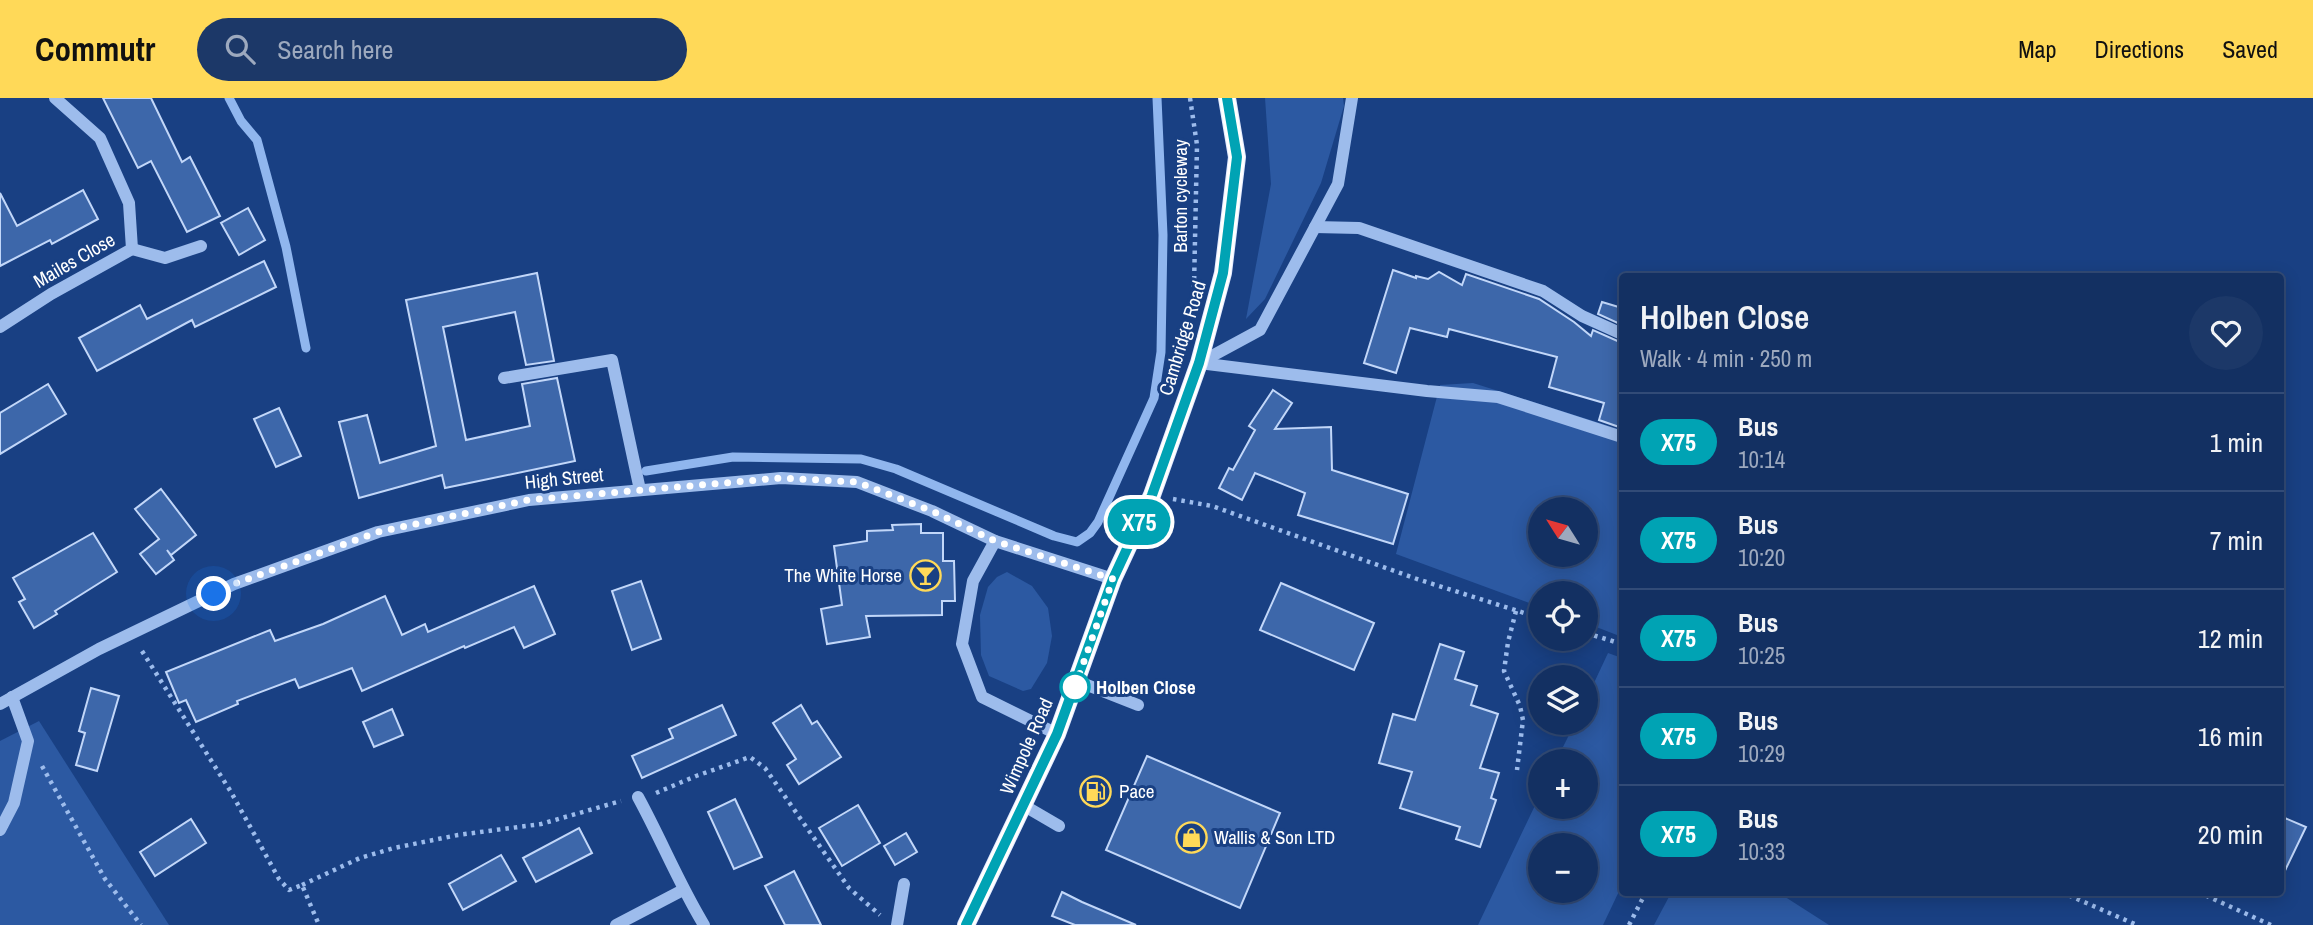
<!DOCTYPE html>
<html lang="en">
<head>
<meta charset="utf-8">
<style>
  :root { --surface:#133062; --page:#1c3868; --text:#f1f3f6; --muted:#9da9be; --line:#324b77; --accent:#ffd958 }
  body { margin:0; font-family:"Archivo Narrow",sans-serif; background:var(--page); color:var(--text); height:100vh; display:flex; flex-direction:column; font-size:26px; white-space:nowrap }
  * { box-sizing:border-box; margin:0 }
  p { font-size:23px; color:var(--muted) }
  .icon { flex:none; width:38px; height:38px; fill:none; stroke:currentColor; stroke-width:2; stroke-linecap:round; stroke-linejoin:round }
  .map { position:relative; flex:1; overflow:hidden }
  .sheet { position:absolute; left:1619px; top:175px; width:665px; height:623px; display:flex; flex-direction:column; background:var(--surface); border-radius:7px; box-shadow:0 4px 18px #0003,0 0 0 2px var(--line) }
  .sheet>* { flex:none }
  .badge { padding:0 14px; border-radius:23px; font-size:24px; line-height:46px }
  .needle { width:46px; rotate:307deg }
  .tools { position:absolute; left:1528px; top:399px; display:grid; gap:14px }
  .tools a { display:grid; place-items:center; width:70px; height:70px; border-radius:50%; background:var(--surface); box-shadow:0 4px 18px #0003,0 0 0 2px var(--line); font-size:35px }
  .you { position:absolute; width:35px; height:35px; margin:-18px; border:5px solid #fff; border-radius:50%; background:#1a73e8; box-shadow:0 0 0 10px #1a73e833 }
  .map>.badge { position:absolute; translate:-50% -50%; box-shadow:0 0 0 4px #fff }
  .round { display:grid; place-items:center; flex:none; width:74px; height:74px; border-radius:37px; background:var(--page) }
  .head { display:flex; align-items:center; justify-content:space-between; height:119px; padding:0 21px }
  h1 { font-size:33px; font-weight:600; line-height:52px }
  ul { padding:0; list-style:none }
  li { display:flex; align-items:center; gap:21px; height:98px; padding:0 21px; border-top:2px solid var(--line) }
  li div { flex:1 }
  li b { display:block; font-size:26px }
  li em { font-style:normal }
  li .badge { min-width:77px; font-weight:700; text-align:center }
  header { display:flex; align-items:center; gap:42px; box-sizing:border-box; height:98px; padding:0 35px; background:var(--accent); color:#111 }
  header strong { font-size:33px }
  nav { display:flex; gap:38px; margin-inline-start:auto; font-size:24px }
  .search { width:490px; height:63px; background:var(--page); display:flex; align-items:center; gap:18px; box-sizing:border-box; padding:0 24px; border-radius:38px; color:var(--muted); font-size:26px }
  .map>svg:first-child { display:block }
  .green { fill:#2c59a2; fill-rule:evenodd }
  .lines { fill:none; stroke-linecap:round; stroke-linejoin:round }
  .stream { stroke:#90b6ee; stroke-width:9 }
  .building { fill:#3d67aa; stroke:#c2d7f9; stroke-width:2 }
  .path { stroke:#9dbcec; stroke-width:4.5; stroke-dasharray:3.5 5; stroke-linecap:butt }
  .minor { stroke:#9dbcec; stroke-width:12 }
  .major { stroke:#e2ebff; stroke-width:18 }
  .line-casing { stroke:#fff; stroke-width:16 }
  .line { stroke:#00a3b4; stroke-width:10 }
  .walk { stroke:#fff; stroke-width:7; stroke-dasharray:0 12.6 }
  .stop-dot { fill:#fff; stroke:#00a3b4; stroke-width:3.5 }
  .labels { text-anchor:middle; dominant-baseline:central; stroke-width:6; stroke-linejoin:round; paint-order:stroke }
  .street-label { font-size:19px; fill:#fff; stroke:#194083 }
  .poi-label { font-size:19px; fill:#fff; stroke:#194083; text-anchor:start }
  .stop-label { font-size:19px; font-weight:bold; fill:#fff; stroke:#194083; text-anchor:start }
</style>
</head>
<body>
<header>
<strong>Commutr</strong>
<div class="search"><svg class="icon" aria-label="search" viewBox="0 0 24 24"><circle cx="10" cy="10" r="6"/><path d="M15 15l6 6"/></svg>Search here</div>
<nav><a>Map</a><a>Directions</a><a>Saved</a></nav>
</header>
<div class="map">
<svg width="2313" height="827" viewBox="0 0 2313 827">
  <rect width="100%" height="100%" fill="#194083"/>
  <!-- green -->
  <g class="green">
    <polygon points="1265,0 1343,0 1344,8 1321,85 1265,201 1246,221 1271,86"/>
    <path d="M1473,285L1622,332V539L1586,525V495H1540V509L1396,456L1440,287ZM1540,411H1586V457H1540Z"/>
    <polygon points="1007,474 1032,488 1048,510 1052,538 1047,565 1031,591 1023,593 989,578 981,557 980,517 988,489 997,479"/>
    <path d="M1608,555L1622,560V787L1603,827H1478L1540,697V709H1586V663H1556L1575,625H1586V602ZM1586,747V793H1540V747Z"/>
    <polygon points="39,623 169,827 0,827 0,643"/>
    <polygon points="1671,795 1779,795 1829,827 1654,827"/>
  </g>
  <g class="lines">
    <!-- stream -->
    <g class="stream">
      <polyline points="229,0 241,23 257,42 286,149 306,250"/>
      <polyline points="646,373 733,359 861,361 896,371 1054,438 1077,444 1090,435 1098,424 1154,300 1161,254 1163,137 1157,0"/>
    </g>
  </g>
  <!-- building -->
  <g class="building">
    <polygon points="103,0 151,0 182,64 190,59 220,118 187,134 151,63 138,70"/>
    <polygon points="83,92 98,121 52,146 50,142 0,168 0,95 17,128"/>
    <polygon points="248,110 265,142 239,157 221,125"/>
    <polygon points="264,163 276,189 195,229 192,222 97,273 79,240 140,207 147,221"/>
    <polygon points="1393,172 1416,180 1416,178 1428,181 1439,174 1462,187 1466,176 1539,201 1574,224 1591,238 1593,232 1622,245 1622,330 1599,322 1604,305 1549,289 1557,259 1449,231 1447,239 1410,230 1396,275 1364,265"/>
    <polygon points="537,175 554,263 526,267 515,214 443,229 466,342 530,328 522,286 557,280 575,363 445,390 442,377 359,400 339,324 367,317 380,365 436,348 406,202"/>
    <polygon points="1602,204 1622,210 1622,227 1598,216"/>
    <polygon points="48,286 66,316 0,356 0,315"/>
    <polygon points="1273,292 1292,305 1275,331 1331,329 1332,372 1408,396 1393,446 1298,417 1305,395 1255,375 1242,402 1219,390 1229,370 1233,372 1255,332 1249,328"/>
    <polygon points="279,310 301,358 276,369 254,321"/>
    <polygon points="161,391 196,437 171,457 167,452 174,462 156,476 140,456 159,441 135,411"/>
    <polygon points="921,426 921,435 943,435 943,463 954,463 955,503 942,503 942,517 866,518 870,539 827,546 821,511 842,507 834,448 867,443 867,433 893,432 892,427"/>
    <polygon points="93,435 117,474 55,513 57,516 34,530 19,504 25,501 13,480"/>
    <polygon points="641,483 661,541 632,552 612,493"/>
    <polygon points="1281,485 1374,525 1354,572 1260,532"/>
    <polygon points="534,488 555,536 524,550 514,529 465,550 464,548 362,593 352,570 299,590 295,581 237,603 238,606 196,624 186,602 179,605 166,574 270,532 275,543 323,526 385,498 402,537 425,526 428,534"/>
    <polygon points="1440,546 1464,554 1455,581 1477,588 1471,607 1498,616 1480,670 1499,675 1491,700 1496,702 1480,749 1456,741 1460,729 1400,710 1412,674 1379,665 1393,616 1415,622"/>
    <polygon points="91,590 119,598 97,673 76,667 85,635 79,633"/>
    <polygon points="722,607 736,637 642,680 632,658 673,640 669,631"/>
    <polygon points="801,607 812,626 817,623 841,659 799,686 787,667 796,661 773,625"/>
    <polygon points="392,611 403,637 374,649 363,624"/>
    <polygon points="1147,658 1280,715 1240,810 1106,752"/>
    <polygon points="735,701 762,759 734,771 708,714"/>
    <polygon points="858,707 880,745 842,768 819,730"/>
    <polygon points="2280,718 2306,729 2280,783"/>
    <polygon points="191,721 206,745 155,778 140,754"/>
    <polygon points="579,730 592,755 536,784 523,760"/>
    <polygon points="906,735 917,754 895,767 884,748"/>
    <polygon points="501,757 516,783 463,812 449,786"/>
    <polygon points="794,773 821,827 785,827 765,788"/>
    <polygon points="1062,794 1082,804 1136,827 1075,827 1052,818"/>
  </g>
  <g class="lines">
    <!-- path -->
    <g class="path">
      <polyline points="1190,0 1197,47 1194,189"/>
      <polyline points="1173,401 1212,408 1417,481 1540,520"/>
      <polyline points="1516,513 1508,544 1504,573 1520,608 1523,622 1517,672"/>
      <polyline points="1586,535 1622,546"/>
      <polyline points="142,553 231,694 279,781 289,792 302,787 319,827"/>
      <polyline points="42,668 105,781 141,827"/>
      <polyline points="656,695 696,678 750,659 765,670 849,790 880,817"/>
      <polyline points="302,787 360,760 394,750 458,737 541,726 621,703"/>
      <polyline points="2061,794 2137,827"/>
      <polyline points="2198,794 2271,827"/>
      <polyline points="1629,827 1646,794"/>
    </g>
    <!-- minor -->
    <g class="minor">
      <polyline points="1315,129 1359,130 1543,193 1582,218 1622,236"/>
      <polyline points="132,151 165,160 201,148"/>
      <polyline points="0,229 51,196 132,151 129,105 100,40 55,0"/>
      <polyline points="1199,265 1427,293 1498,299 1622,339"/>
      <polyline points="1199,265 1260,232 1338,86 1352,0"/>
      <polyline points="504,280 612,262 640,392"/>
      <polyline points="995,443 973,483 962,546 982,599 1057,636"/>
      <polyline points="1077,583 1138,607"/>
      <polyline points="0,606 99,551 234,486 378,434 529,402 781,380 857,384 932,413 995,443 1113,481"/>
      <path d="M638,699C661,741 679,786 704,827"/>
      <polyline points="1023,707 1059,728"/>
      <polyline points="0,732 14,705 28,643 12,599"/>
      <polyline points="616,827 683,792"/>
      <polyline points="897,827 904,786"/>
    </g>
    <!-- major -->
    <polyline class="major" points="966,827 1057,636 1113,481 1152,397 1199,265 1223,175 1237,59 1227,0"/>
  </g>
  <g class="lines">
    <defs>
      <polyline id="line" points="966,827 1057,636 1113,481 1152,397 1199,265 1223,175 1237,59 1227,0"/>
    </defs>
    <!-- line casing -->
    <use href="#line" class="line-casing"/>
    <!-- line -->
    <use href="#line" class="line"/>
    <!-- walk -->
    <polyline class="walk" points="214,496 234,486 378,434 528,402 781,380 857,384 932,413 995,443 1113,481 1075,589"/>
  </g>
  <!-- icons -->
  <defs>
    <symbol id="bar-ring" viewBox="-11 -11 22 22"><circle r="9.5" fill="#194083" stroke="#ffd958" stroke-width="1.5"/><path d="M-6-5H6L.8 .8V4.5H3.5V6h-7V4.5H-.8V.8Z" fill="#ffd958"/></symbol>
    <symbol id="fuel-ring" viewBox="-11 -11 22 22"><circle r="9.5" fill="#194083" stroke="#ffd958" stroke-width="1.5"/><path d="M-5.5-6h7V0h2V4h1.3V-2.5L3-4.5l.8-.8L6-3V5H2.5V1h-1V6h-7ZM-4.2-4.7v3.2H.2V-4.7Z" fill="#ffd958"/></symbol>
    <symbol id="shop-ring" viewBox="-11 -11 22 22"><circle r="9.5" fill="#194083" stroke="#ffd958" stroke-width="1.5"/><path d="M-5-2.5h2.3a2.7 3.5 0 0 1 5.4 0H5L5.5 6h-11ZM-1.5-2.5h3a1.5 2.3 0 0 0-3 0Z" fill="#ffd958"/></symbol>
  </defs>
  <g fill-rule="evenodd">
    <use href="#bar-ring" x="908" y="460" width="35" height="35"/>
    <use href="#fuel-ring" x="1078" y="676" width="35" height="35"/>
    <use href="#shop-ring" x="1174" y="722" width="35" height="35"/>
  </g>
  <!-- markers -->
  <circle class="stop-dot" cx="1075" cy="589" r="14"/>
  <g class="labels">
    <!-- street labels -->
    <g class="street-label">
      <text transform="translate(1180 98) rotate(-90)">Barton cycleway</text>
      <text transform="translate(74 162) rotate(-30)">Mailes Close</text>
      <text transform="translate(1182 240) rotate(-73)">Cambridge Road</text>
      <text transform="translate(564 380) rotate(-6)">High Street</text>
      <text transform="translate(1026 648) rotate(-66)">Wimpole Road</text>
    </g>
    <!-- poi labels -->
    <g class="poi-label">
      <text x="902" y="477" text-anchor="end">The White Horse</text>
      <text x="1119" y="693">Pace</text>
      <text x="1214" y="739">Wallis &amp; Son LTD</text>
    </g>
    <!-- stop labels -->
    <g class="stop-label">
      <text x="1096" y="589">Holben Close</text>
    </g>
  </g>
</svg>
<div class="tools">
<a><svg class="needle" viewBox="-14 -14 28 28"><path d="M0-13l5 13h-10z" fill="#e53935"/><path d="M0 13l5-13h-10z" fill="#9da9be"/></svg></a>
<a><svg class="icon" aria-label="locate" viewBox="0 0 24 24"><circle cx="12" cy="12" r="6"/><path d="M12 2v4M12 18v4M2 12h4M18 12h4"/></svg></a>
<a><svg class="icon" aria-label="layers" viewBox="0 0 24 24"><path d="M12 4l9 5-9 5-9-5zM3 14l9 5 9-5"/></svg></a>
<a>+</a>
<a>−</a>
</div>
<div class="you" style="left:214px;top:496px"></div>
<b class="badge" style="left:1139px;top:424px;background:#00a3b4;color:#fff">X75</b>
<section class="sheet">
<div class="head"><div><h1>Holben Close</h1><p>Walk · 4 min · 250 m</p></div><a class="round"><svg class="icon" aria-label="heart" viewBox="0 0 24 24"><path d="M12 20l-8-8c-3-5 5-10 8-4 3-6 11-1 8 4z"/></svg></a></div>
<ul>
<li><span class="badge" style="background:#00a3b4;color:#fff">X75</span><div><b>Bus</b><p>10:14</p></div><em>1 min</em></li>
<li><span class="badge" style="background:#00a3b4;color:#fff">X75</span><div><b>Bus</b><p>10:20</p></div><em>7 min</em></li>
<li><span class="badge" style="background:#00a3b4;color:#fff">X75</span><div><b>Bus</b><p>10:25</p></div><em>12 min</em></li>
<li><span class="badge" style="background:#00a3b4;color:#fff">X75</span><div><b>Bus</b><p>10:29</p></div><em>16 min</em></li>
<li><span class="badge" style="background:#00a3b4;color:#fff">X75</span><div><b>Bus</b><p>10:33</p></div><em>20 min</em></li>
</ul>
</section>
</div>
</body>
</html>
